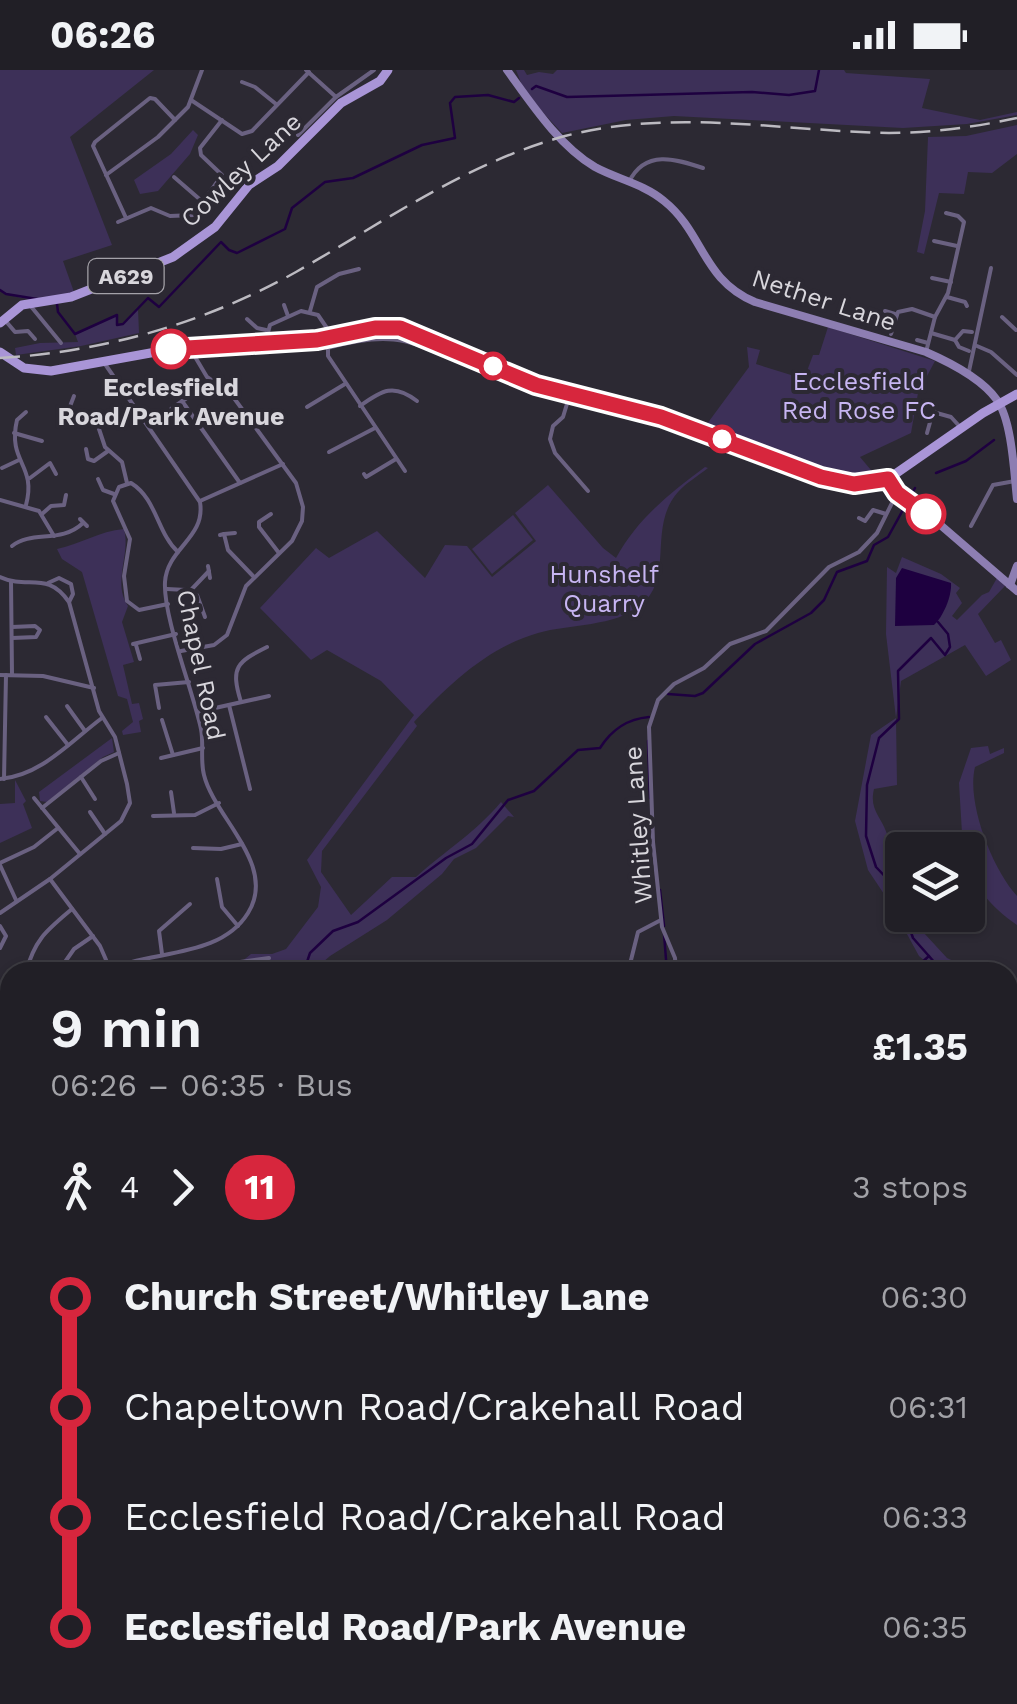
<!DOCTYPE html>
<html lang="en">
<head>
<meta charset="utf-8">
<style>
  :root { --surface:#211f26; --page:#2d2c32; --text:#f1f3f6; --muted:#a2a2a7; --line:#3e3d43 }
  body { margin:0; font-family:"Work Sans",sans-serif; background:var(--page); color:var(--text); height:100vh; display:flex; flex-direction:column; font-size:38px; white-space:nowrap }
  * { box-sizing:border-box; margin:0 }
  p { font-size:32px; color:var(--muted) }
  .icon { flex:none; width:55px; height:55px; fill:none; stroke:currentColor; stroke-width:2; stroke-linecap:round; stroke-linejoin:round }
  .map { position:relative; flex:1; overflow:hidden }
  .drawer { position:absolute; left:0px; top:892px; width:1018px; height:742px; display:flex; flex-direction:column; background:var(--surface); border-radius:30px 30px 0 0; box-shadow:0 2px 8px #0004,0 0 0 2px var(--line) }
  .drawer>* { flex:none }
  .badge { padding:0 20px; border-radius:32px; font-size:35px; line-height:65px }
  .buttons { position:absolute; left:885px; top:762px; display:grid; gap:20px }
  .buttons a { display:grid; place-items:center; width:100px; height:100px; border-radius:10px; background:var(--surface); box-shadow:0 2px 8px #0004,0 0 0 2px var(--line); font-size:50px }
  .map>.badge { position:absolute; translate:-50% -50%; box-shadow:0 0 0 5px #fff }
  .legs { display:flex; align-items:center; gap:15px; height:110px; padding:0 50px; font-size:32px }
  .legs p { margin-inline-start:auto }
  .overview { display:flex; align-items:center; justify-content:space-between; height:170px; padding:0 50px }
  h1 { font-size:55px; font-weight:600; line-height:75px }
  ul { padding:0 50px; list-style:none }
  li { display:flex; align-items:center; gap:35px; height:110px; font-size:38px }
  li i { display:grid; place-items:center; width:15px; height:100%; margin:0 12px; background:currentColor }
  li i::after { content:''; width:25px; height:25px; margin:-12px; border:8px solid; border-radius:50%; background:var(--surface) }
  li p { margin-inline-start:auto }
  li:first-child i { background:linear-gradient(#0000 50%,currentColor 0) }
  li:last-child i { background:linear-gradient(currentColor 50%,#0000 0) }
  .status { display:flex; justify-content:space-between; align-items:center; height:70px; padding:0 50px; background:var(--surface); direction:ltr }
  .status svg { height:28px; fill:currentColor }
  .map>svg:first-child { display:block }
  .green { fill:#3d3058 }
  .water { fill:#1e0040 }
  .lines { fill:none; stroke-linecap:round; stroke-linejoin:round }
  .stream { stroke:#1e0040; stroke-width:2.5 }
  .minor { stroke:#6a6181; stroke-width:4 }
  .tertiary { stroke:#6a6181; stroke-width:6 }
  .secondary { stroke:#8d7eb2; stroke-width:8 }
  .primary { stroke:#a995d7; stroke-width:9 }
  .trunk { stroke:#b6a0e8; stroke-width:10 }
  .rail { stroke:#bcbac1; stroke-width:2.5; stroke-dasharray:20 10; stroke-linecap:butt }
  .line-1-casing { stroke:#fff; stroke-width:22 }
  .line-1 { stroke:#d7263d; stroke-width:15 }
  .stop-1-dot { fill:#fff; stroke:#d7263d; stroke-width:5 }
  .labels { text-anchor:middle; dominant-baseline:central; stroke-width:8; stroke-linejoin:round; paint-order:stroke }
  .shield { fill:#2c2933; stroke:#a4a2a9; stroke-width:2.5 }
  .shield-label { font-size:22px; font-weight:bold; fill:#d8d6dc }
  .street-label { font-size:25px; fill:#d8d6dc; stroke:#2c2933 }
  .park-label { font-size:25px; fill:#c7b5f2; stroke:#2c2933 }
  .stop-label { font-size:25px; font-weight:bold; fill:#d8d6dc; stroke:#2c2933 }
</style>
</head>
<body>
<div class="status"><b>06:26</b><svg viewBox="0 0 49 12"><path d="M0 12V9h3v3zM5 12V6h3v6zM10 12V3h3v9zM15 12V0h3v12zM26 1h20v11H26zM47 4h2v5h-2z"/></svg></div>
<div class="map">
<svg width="1017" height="1634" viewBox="0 0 1017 1634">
  <rect width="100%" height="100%" fill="#2c2933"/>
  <!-- green -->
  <g class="green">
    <path d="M0,0H154L70,67L112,175L63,191L74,222C51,231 21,233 0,220Z"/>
    <polygon points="516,0 524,0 527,5 539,2 553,4 557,0 844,0 846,3 930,9 922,38 980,50 1017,42 1017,45 967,54 903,58 674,46 626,50 562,63 525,23"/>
    <polygon points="1017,55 1017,84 992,103 968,102 964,124 939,123 924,184 917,182 925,141 928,67 966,66"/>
    <polygon points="193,60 198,65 190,84 158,121 140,124 134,110 171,84"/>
    <polygon points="138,239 139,263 81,276 16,285 15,278 40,273 78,272 75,264 117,245 118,255 122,254"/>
    <path d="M828,257L935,291L918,323L911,363L860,387L876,406L890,403C838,423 754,377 704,358L749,297L747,277L760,280L756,294L804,309L813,285H819Z"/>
    <path d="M705,397L708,398C698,406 686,413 678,422C647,457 675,507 641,535C615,557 569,554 538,563C488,577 448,615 414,652L417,656L322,781L321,802L351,845L392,807H416C446,780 475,763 501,732L514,747L508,746L476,778L454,789L442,804L387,850L330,886L322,893L321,902H175L240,893L251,884H272L286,879L318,837L321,817L307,790L414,645L381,611L327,580L311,590L260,538L316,478L329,488L377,461L425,508L445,475L467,476L492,507L536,471L515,443L548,415L603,478L616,488C638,448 669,424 705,397Z"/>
    <polygon points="513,445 533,470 492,504 472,479"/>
    <path d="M124,459C131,485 112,512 128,536L122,552L134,592L123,595L132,634L139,633L143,649L139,651L141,662L123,665L122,661L133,652L127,629L118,626L82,502L62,489L57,479C81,474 99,461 124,459Z"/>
    <path d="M902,487L941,504L960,518L956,523L962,533L952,546L957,550L982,525L989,522L997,508L1005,516L978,544L995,573L1001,570L1011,590L986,606L965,575L901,611L896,648L897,715L874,719C869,740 881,746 887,764C891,774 888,787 885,797L890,803L902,804V845H912V850L947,888L976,902H938L919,886L890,833L868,800L855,751L871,665L896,648L886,564L887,497L896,503Z"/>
    <polygon points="112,668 114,682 103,687 47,732 40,731 39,722"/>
    <path d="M988,676L990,684L1004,678V683L975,697C966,733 993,800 1017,826V855C991,837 968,813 968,780H963L959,713L971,678Z"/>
    <polygon points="15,710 26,731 23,734 32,758 0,773 0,734 15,733"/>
    <polygon points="145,1625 724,1625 737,1634 136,1634"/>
    <polygon points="755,1625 883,1625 884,1626 881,1634 870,1634 867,1630 864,1634 758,1634"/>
  </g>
  <!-- water -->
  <path class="water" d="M902,498L951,513C952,526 943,547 934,555L895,556L896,508Z"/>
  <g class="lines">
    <!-- stream -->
    <g class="stream">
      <polyline points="532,19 536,16 567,27 752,22 789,25 815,21 819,0"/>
      <polyline points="0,220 6,224 37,229"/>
      <polyline points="57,234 58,242 75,264 117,245 117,255 123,254 148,228 159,237 221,172 229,180 237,183 285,159 292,138 325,112 353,108 422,75 455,68 450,33 455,27 488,25 514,32 519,28"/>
      <polyline points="936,403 966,391 994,370"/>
      <polyline points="668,624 695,626 703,623 755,574 811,543 824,530 837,502 867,491 874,475 888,467 915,418"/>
      <polyline points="648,671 650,728"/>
      <polyline points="660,820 664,856"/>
      <polyline points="902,836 896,818 876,797 866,766 867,715 879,668 899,649 898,601 931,568 945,585 950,577 948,564 938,552"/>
      <polyline points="905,845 913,868 943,902"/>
      <polyline points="664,864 667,902"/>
      <path d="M268,902L289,896L305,898L310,883L333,861L358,852L446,788L472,774L508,730L534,721L578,680L600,678C612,659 627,649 649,647"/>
      <polyline points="870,902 920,894 929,886"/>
      <polyline points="1008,952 1017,961"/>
    </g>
    <!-- minor -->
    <g class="minor">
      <polyline points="306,0 336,27"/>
      <polyline points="242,12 255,17 276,34"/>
      <polyline points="191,30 242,64 252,61 309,2"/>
      <polyline points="298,65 336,27 374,0"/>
      <polyline points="106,105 158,67 188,37 202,0"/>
      <polyline points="174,107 204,133"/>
      <path d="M629,112C645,79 676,89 703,98"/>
      <polyline points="126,148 93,76 95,72 150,28 155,29 175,50"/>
      <polyline points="118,152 151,138 170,146 194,145 222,105 201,85 200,78 222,50"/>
      <polyline points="934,171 957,176"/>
      <polyline points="932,208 951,212"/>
      <polyline points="947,227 965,232 967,236"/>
      <polyline points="29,234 61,273"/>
      <polyline points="284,235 288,246"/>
      <polyline points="310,241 317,217 339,204 359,199"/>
      <polyline points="885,241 895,244"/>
      <polyline points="1002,247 1016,260"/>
      <polyline points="4,249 15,262 28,261 35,269"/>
      <polyline points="247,249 257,258 266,260"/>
      <polyline points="931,263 955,270"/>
      <polyline points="891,264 898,242 912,239 935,247"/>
      <polyline points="328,268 328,286 405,401"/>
      <polyline points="266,270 270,255 301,241 318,245 333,267"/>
      <polyline points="917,270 928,273"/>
      <polyline points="977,276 991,282 1017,305"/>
      <path d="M327,278C398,259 409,272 474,297L483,294"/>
      <polyline points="969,281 959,277 955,270 963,261 972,262"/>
      <polyline points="926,282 935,247 948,223 964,152 958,146 946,143"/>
      <polyline points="969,301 991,198"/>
      <polyline points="570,324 563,347 553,356 550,369 555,383 588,421"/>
      <polyline points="182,331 240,413"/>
      <path d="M360,336C382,320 394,313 417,331"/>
      <polyline points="307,337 345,314"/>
      <polyline points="171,339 211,311"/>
      <polyline points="69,340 97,353 105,377 122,392 127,413"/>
      <polyline points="933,342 951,347 961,358"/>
      <polyline points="67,344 74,326"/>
      <polyline points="14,363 42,371"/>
      <polyline points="927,363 934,338 928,331"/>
      <polyline points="86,379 88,389 94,391 108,381"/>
      <polyline points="329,382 375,358"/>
      <polyline points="2,398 19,390"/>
      <polyline points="364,404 366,407 396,389"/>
      <polyline points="30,408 50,393 56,404"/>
      <polyline points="98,409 103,420 114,424"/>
      <polyline points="0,430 39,441 54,466"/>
      <polyline points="200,431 283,394"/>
      <path d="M26,435C37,394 7,393 17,350L26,342"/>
      <polyline points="42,444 51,436 64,435 66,425"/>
      <polyline points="271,444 259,452 259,457 279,483"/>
      <polyline points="859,448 865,451 873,440 886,444"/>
      <polyline points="80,449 87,456"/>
      <polyline points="971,456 993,415 1015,411"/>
      <polyline points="224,464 235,463"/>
      <polyline points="220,465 224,464 228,480 253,506"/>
      <path d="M12,476C32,460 61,474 83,453"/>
      <polyline points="208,496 210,508"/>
      <path d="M0,507C28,520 47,500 69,532L99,641L115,667L127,714L130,733L121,751L50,809L0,843"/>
      <polyline points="11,511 12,605"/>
      <polyline points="48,513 59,508 71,514 73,524 69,532"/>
      <polyline points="167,519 186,520 197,525 205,547"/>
      <polyline points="190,521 209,501"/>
      <path d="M168,534L139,540L127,531L124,506L130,469L113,431L119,417L131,413C157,429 157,463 178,482"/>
      <polyline points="12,568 36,567 40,560 35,556 12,557"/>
      <polyline points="133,574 176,564"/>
      <polyline points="136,575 140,589"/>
      <polyline points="181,581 214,575 227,565 246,516 292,471 302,451 303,437 296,413 231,324 207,307 191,280"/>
      <polyline points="0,605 43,606 94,618"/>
      <path d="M241,632C230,597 237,592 267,577"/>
      <polyline points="229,635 250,719"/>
      <polyline points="67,636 85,661"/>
      <polyline points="159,638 155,615 189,612"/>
      <polyline points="197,642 269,626"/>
      <polyline points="46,647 68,675"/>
      <polyline points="162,650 173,685"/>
      <polyline points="161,688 203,678"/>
      <polyline points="81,707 95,729"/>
      <path d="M0,709C41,706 71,671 102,648"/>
      <polyline points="4,709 6,605"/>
      <polyline points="171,722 174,743"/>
      <polyline points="34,728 80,784"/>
      <polyline points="42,738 101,691 119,683"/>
      <polyline points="90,742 105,764"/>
      <polyline points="153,746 195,745 219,733"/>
      <polyline points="193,778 221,779 242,774"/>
      <polyline points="0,793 34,777 58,758"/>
      <polyline points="0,795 16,830"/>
      <polyline points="50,809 100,876 110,899"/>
      <polyline points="217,809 222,837 238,856"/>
      <polyline points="0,856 6,866 0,878"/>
      <polyline points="162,884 159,861 190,834"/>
      <path d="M26,902C35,869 46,861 72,839"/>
      <polyline points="58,902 74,879 93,866"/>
      <path d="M104,902C148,879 219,890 248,843C278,795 214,747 204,705C200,690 204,674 201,659C193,621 163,547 165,512C167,478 206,468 200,432L105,294"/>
      <polyline points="169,902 269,888"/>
      <polyline points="628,902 638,862 661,850"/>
      <polyline points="676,902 675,888 662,857 653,772 649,657 658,630 674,614 704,598 730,574 766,561 829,497 859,482 877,463 897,423"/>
      <polyline points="0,915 10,913"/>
      <polyline points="0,949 10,951"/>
      <polyline points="0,996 10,987"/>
      <polyline points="0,1036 10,1030"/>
      <polyline points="0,1138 10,1135"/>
      <polyline points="0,1188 10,1189"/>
      <polyline points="1008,1510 1017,1507"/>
      <polyline points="1008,1538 1017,1543"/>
      <polyline points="938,1625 938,1634"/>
    </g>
    <!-- tertiary -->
    <polyline class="tertiary" points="0,1378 10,1383"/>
    <!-- secondary -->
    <g class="secondary">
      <path d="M507,0C531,33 559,76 595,97C617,109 644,114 664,131C704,163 702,210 755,232L926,282C949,292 982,309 997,330C1012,351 1014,402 1017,429"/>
      <polyline points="888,409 897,423 930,446 1017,521"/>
      <polyline points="1010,515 1017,496"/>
    </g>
    <!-- primary -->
    <g class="primary">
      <polyline points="0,253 22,235 71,227 173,187 215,157 249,115 278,96 341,33 380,11 388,0"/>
      <polyline points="0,282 24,298 51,301 189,276 317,270 375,258 400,258 536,315 661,347 799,400 857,414 888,409 983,343 1017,324"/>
    </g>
    <!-- trunk -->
    <g class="trunk">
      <polyline points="0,1529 10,1521"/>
      <polyline points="1008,1593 1017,1598"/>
    </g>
    <!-- rail -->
    <path class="rail" d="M0,288C104,282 205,253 296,202C384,152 466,93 565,66C674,38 780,61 889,63C932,63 975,57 1017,48"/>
  </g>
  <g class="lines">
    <defs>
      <polyline id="line-1" points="171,279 317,270 375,258 400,258 536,315 661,347 821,407 854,414 888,409 897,423 926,444"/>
    </defs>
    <!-- line-1 casing -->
    <use href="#line-1" class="line-1-casing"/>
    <!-- line-1 -->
    <use href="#line-1" class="line-1"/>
  </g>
  <!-- markers -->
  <g class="stop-1-dot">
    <circle cx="171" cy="279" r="18"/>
    <circle cx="493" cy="296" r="12"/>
    <circle cx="722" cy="369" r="12"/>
    <circle cx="926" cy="444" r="18"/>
  </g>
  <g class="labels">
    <!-- shield labels -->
    <rect class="shield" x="88.5" y="189" width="75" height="34" rx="8"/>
    <g class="shield-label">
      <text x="126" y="206">A629</text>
    </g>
    <!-- street labels -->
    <g class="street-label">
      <text transform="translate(241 100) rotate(-43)">Cowley Lane</text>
      <text transform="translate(824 230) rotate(18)">Nether Lane</text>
      <text transform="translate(201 595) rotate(78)">Chapel Road</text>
      <text transform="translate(638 755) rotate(-94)">Whitley Lane</text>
    </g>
    <!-- park labels -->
    <g class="park-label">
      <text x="859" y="311">Ecclesfield<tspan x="859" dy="29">Red Rose FC</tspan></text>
      <text x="604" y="504">Hunshelf<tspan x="604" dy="29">Quarry</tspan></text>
    </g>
    <!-- stop labels -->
    <g class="stop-label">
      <text x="171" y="317">Ecclesfield<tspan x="171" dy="29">Road/Park Avenue</tspan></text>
    </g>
  </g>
</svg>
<div class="buttons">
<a><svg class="icon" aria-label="layers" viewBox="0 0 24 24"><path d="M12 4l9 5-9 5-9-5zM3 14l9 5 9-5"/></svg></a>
</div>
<section class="drawer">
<div class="overview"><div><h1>9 min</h1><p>06:26 – 06:35 · Bus</p></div><b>£1.35</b></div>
<div class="legs"><svg class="icon" aria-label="walk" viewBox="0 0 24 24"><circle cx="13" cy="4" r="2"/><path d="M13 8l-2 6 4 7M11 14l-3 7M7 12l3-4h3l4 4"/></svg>4<svg class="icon" aria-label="forward" viewBox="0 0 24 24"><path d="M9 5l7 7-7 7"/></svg><b class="badge" style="background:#d7263d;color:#fff">11</b><p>3 stops</p></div>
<ul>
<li><i style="color:#d7263d"></i><b>Church Street/Whitley Lane</b><p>06:30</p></li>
<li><i style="color:#d7263d"></i><span>Chapeltown Road/Crakehall Road</span><p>06:31</p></li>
<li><i style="color:#d7263d"></i><span>Ecclesfield Road/Crakehall Road</span><p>06:33</p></li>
<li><i style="color:#d7263d"></i><b>Ecclesfield Road/Park Avenue</b><p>06:35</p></li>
</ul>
</section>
</div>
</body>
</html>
